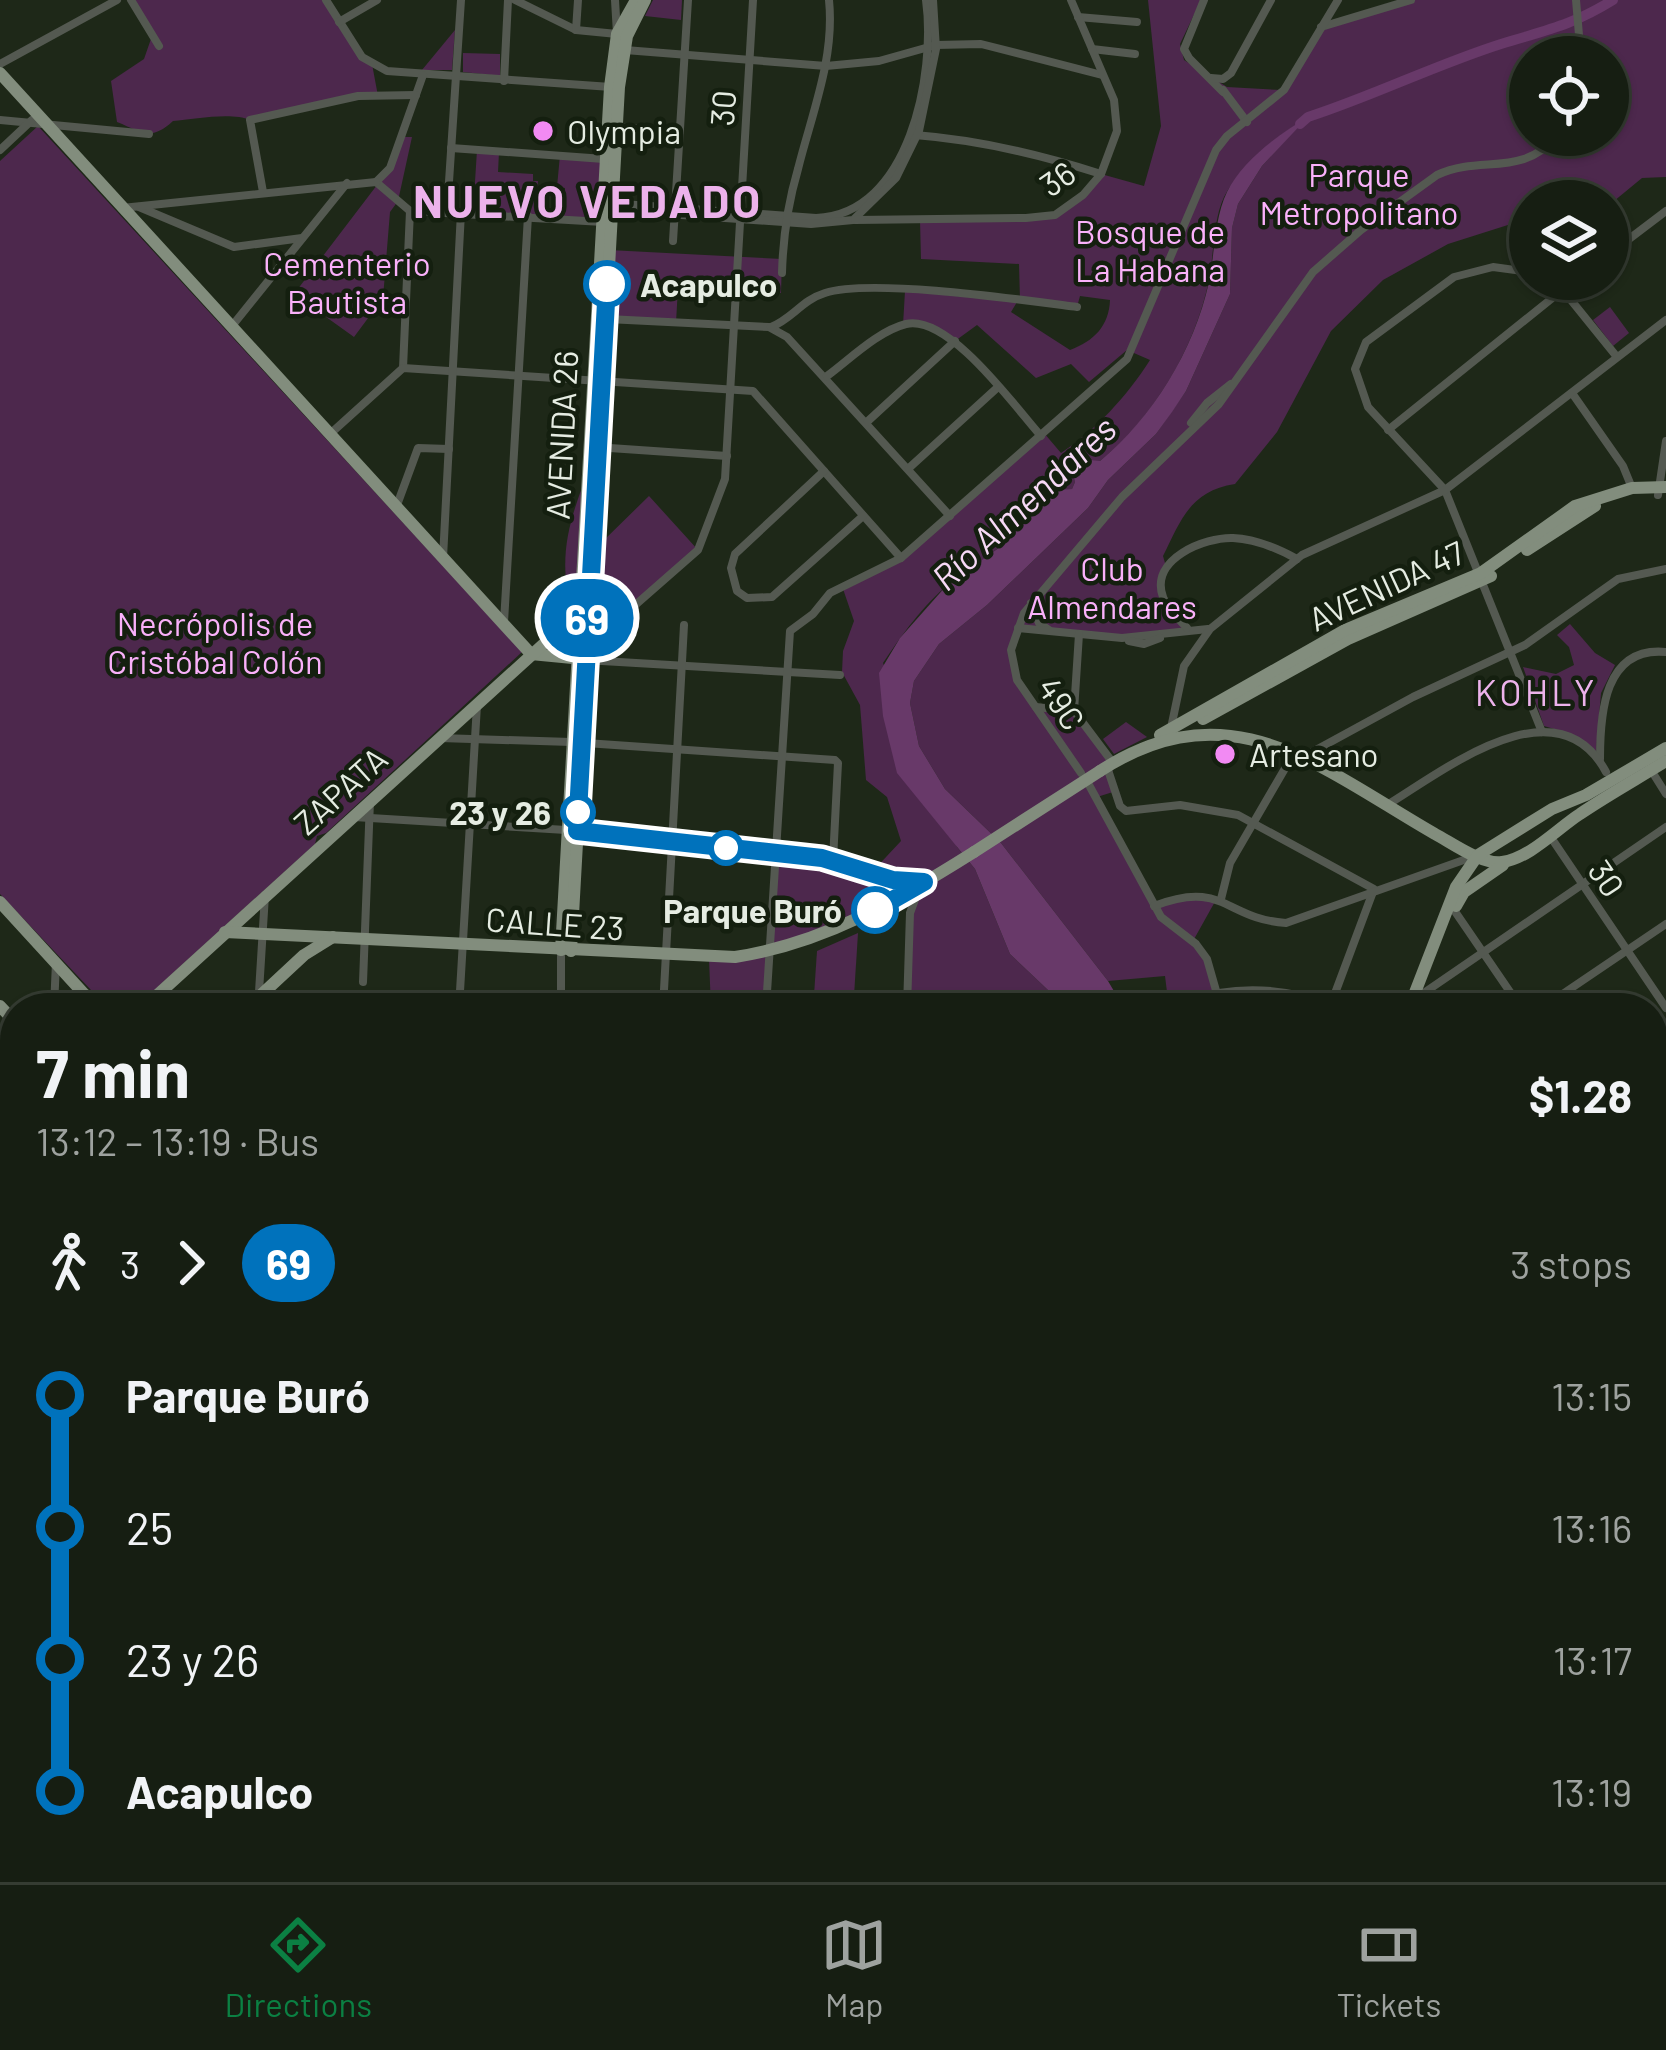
<!DOCTYPE html>
<html lang="en">
<head>
<meta charset="utf-8">
<style>
  :root { --surface:#161e12; --page:#232b20; --text:#f1f3f6; --muted:#9ea29f; --line:#353c32; --accent:#0b8043 }
  body { margin:0; font-family:Barlow,sans-serif; background:var(--page); color:var(--text); height:100vh; display:flex; flex-direction:column; font-size:45px; white-space:nowrap }
  * { box-sizing:border-box; margin:0 }
  p { font-size:39px; color:var(--muted) }
  .icon { flex:none; width:66px; height:66px; fill:none; stroke:currentColor; stroke-width:2; stroke-linecap:round; stroke-linejoin:round }
  .map { position:relative; flex:1; overflow:hidden }
  .side { position:absolute; left:0px; top:993px; width:1668px; height:891px; display:flex; flex-direction:column; background:var(--surface); border-radius:48px 48px 0 0; box-shadow:0 3px 9px #0004,0 0 0 3px var(--line) }
  .side>* { flex:none }
  .badge { padding:0 24px; border-radius:39px; font-size:42px; line-height:78px }
  .buttons { position:absolute; left:1509px; top:36px; display:grid; gap:24px }
  .buttons a { display:grid; place-items:center; width:120px; height:120px; border-radius:50%; background:var(--surface); box-shadow:0 3px 9px #0004,0 0 0 3px var(--line); font-size:60px }
  .map>.badge { position:absolute; translate:-50% -50%; box-shadow:0 0 0 6px #fff }
  .legs { display:flex; align-items:center; gap:18px; height:132px; padding:0 36px; font-size:39px }
  .legs p { margin-inline-start:auto }
  .headline { display:flex; align-items:center; justify-content:space-between; height:204px; padding:0 36px }
  h1 { font-size:66px; font-weight:700; line-height:90px }
  ul { padding:0 36px; list-style:none }
  li { display:flex; align-items:center; gap:42px; height:132px; font-size:45px }
  li i { display:grid; place-items:center; width:18px; height:100%; margin:0 15px; background:currentColor }
  li i::after { content:''; width:30px; height:30px; margin:-15px; border:9px solid; border-radius:50%; background:var(--surface) }
  li p { margin-inline-start:auto }
  li:first-child i { background:linear-gradient(#0000 50%,currentColor 0) }
  li:last-child i { background:linear-gradient(currentColor 50%,#0000 0) }
  .dock { display:flex; justify-content:space-around; align-items:center; height:168px; border-top:3px solid var(--line); background:var(--surface); font-size:33px; color:var(--muted) }
  .dock a { display:grid; justify-items:center; gap:6px }
  .dock .selected { color:var(--accent) }
  .map>svg:first-child { display:block }
  .green { fill:#4d284d; fill-rule:evenodd }
  .water { fill:#683969 }
  .lines { fill:none; stroke-linecap:round; stroke-linejoin:round }
  .river { stroke:#683969; stroke-width:10 }
  .minor { stroke:#545951; stroke-width:8 }
  .major { stroke:#828d7d; stroke-width:12 }
  .highway { stroke:#94a28e; stroke-width:15 }
  .major-bridge { stroke:#828d7d; stroke-width:12 }
  .line-1-casing { stroke:#fff; stroke-width:27 }
  .line-1 { stroke:#0072bc; stroke-width:18 }
  .poi-dot { fill:#f28af3; stroke:#141f0f; stroke-width:4.5 }
  .stop-1-dot { fill:#fff; stroke:#0072bc; stroke-width:6 }
  .labels { text-anchor:middle; dominant-baseline:central; stroke-width:9; stroke-linejoin:round; paint-order:stroke }
  .street-label { font-size:33px; fill:#e5ece2; stroke:#141f0f }
  .poi-label { font-size:33px; fill:#e5ece2; stroke:#141f0f; text-anchor:start }
  .park-label { font-size:33px; fill:#fab1fa; stroke:#141f0f }
  .stop-label { font-size:33px; font-weight:bold; fill:#e5ece2; stroke:#141f0f; text-anchor:end }
  .water-label { font-size:36px; font-style:italic; fill:#f7d9f6; stroke:#141f0f }
  .neighbourhood-label { font-size:36px; letter-spacing:3px; fill:#ecb2eb; stroke:#141f0f }
  .district-label { font-size:45px; font-weight:bold; letter-spacing:3px; fill:#ecb2eb; stroke:#141f0f }
</style>
</head>
<body>
<div class="map">
<svg width="1666" height="1882" viewBox="0 0 1666 1882">
  <rect width="100%" height="100%" fill="#1e2818"/>
  <!-- green -->
  <g class="green">
    <path d="M131,0H326L346,36L372,64L378,96L250,120C232,112 194,119 173,121C150,142 142,132 117,122L111,81L144,59L152,36Z"/>
    <polygon points="653,0 682,0 681,20 645,16"/>
    <path d="M1148,0H1201L1180,44L1184,60L1227,87L1281,90L1321,27L1412,0H1666V177L1642,178L1608,206V201H1530V218L1448,244L1383,280L1331,331L1277,432L1235,484C1190,491 1181,520 1163,556L1167,570L1162,593L1187,628L1154,637L1019,628C1005,656 1020,683 1036,707L1074,711L1112,761L1113,792L1097,797L1154,905L1178,896L1217,898L1193,941L1202,951L1221,1008H1169L1165,976L1108,981L1001,843L945,789L919,746L910,703L914,681L939,644L987,605L1088,508L1108,480L1156,434L1186,391L1230,294L1232,228L1238,204L1262,166L1305,119C1276,136 1240,166 1224,197C1213,220 1214,254 1209,280C1195,348 1154,417 1100,461H1076L1072,465L1075,482L1072,489C1039,492 1026,526 1002,545C985,559 966,571 949,584C924,604 901,636 883,663L957,847L975,869L1010,954L1067,1008H909L910,913L922,883L892,879L896,898L768,952L766,1008H760L757,998H736L711,1008L709,959L768,952L774,852L872,872L901,841L887,797L866,780L860,705L842,672L843,651L854,621L842,586L901,558L1044,433L1061,453C1096,430 1127,396 1150,360L1127,350L1089,382L1071,364L1036,378L977,325L955,341L940,330L903,325L905,291L1017,302L1011,312L1070,350C1094,341 1109,326 1110,300L1080,296L1077,307L1020,300L1019,264L921,259L920,220L1055,215L1072,204L1101,174L1144,186L1161,126ZM1530,57H1608V135H1530Z"/>
    <polygon points="455,30 452,70 422,70"/>
    <polygon points="463,53 500,54 500,76 463,72"/>
    <polygon points="38,126 522,652 326,833 317,836 315,844 151,993 117,1003 91,990 0,894 0,161"/>
    <polygon points="401,137 412,137 398,201 390,212 383,298 354,337 294,294 390,168"/>
    <polygon points="477,150 499,152 498,172 533,174 533,181 538,181 536,217 473,213"/>
    <polygon points="560,155 604,159 600,221 562,218 565,188 557,187"/>
    <polygon points="609,250 782,259 781,293 678,287 676,323 606,319"/>
    <polygon points="1610,307 1629,333 1613,346 1593,320"/>
    <path d="M586,477L579,612L573,617C558,562 566,529 586,477Z"/>
    <polygon points="649,496 698,550 620,617 603,601 588,602 599,545"/>
    <polygon points="1570,624 1595,653 1615,665 1601,693 1596,752 1571,734 1544,726 1523,667 1556,674 1574,665 1569,647 1557,635"/>
    <polygon points="1126,722 1147,737 1114,754 1103,739"/>
    <polygon points="858,933 854,996 814,995 817,951"/>
    <polygon points="0,1356 15,1357 15,1455 0,1454"/>
    <polygon points="513,1869 569,1869 568,1882 513,1882"/>
    <polygon points="585,1869 665,1869 664,1882 584,1882"/>
  </g>
  <!-- water -->
  <g class="water">
    <path d="M1308,117L1262,166L1238,204L1232,228L1230,294L1186,391L1172,412L1156,434L1108,480L1088,508L987,605L939,644L914,681L910,703L919,746L945,789L1001,843L1108,981L1124,1008H1067L1010,954L975,869L897,773L883,716L879,673L900,638L947,585L1000,547L1043,500L1056,490L1072,489L1075,482L1071,465L1080,459L1100,461C1153,417 1194,350 1209,282C1215,253 1214,219 1227,192C1242,161 1279,134 1308,117Z"/>
    <polygon points="1,1776 15,1777 15,1830 0,1843"/>
    <polygon points="15,1869 170,1869 182,1879 196,1869 212,1869 215,1875 228,1874 226,1869 258,1869 251,1874 254,1882 0,1882"/>
    <polygon points="309,1869 476,1869 478,1882 313,1882"/>
  </g>
  <g class="lines">
    <!-- river -->
    <path class="river" d="M1300,124L1308,117C1373,96 1435,65 1501,44C1546,30 1571,26 1613,0"/>
    <!-- minor -->
    <g class="minor">
      <polyline points="131,0 159,46"/>
      <polyline points="326,0 362,57 387,71 611,87"/>
      <polyline points="515,0 576,30 617,34 615,0"/>
      <polyline points="1204,0 1184,49 1189,58 1223,92"/>
      <polyline points="1078,17 1137,22"/>
      <polyline points="339,22 377,0"/>
      <polyline points="1321,27 1411,0"/>
      <polyline points="576,30 578,0"/>
      <polyline points="1092,49 1135,54"/>
      <polyline points="625,50 826,66 879,61 936,45 981,44 1102,75"/>
      <polyline points="1574,57 1579,35 1576,0"/>
      <polyline points="0,64 117,0"/>
      <polyline points="1211,78 1223,79 1231,73 1271,0"/>
      <polyline points="504,81 508,0"/>
      <polyline points="1223,90 1247,122"/>
      <polyline points="0,120 149,134"/>
      <polyline points="617,127 680,132"/>
      <path d="M915,135C980,140 1039,154 1101,174"/>
      <polyline points="451,148 604,159"/>
      <polyline points="0,150 32,120"/>
      <polyline points="376,182 410,211 603,222"/>
      <polyline points="376,182 390,168 423,75"/>
      <polyline points="263,192 250,120 358,96 416,95"/>
      <path d="M609,203L816,218C910,215 936,73 926,0"/>
      <polyline points="139,207 234,247 302,238"/>
      <polyline points="122,208 376,182"/>
      <polyline points="610,210 811,224 853,220 896,178 919,131 936,49 933,0"/>
      <polyline points="447,212 461,0"/>
      <polyline points="855,220 1026,218 1055,215 1083,195 1101,174 1117,131 1114,100 1071,0"/>
      <polyline points="673,241 688,0"/>
      <polyline points="1608,255 1666,211"/>
      <polyline points="1530,272 1493,267 1454,277 1366,342 1355,369 1368,407 1445,490 1542,732"/>
      <path d="M782,273C783,237 788,203 798,169C812,113 835,58 829,0"/>
      <polyline points="1548,279 1562,289 1617,357"/>
      <polyline points="607,319 769,327 787,337 950,516"/>
      <polyline points="232,326 347,183"/>
      <path d="M771,327C792,319 802,300 825,293C871,278 1023,300 1077,307"/>
      <polyline points="403,368 410,211"/>
      <path d="M827,376C850,359 878,331 906,324C949,314 1015,407 1041,436"/>
      <polyline points="1572,393 1623,466 1632,488"/>
      <polyline points="868,421 955,341"/>
      <polyline points="1191,423 1207,403 1231,384"/>
      <polyline points="1388,430 1576,279"/>
      <polyline points="330,434 403,368 753,391 901,558"/>
      <polyline points="595,447 727,456"/>
      <polyline points="909,468 998,387"/>
      <polyline points="824,471 735,554 731,568 737,591 747,598 772,597 863,516"/>
      <polyline points="1658,495 1666,441"/>
      <polyline points="397,505 418,448 449,449"/>
      <polyline points="443,558 461,212"/>
      <polyline points="1031,603 1039,623 1049,630"/>
      <polyline points="504,622 528,216"/>
      <polyline points="587,628 617,621 698,550 725,479 753,0"/>
      <polyline points="1018,628 1122,638 1208,629"/>
      <path d="M1187,628C1179,619 1167,609 1163,597C1149,559 1205,537 1233,538C1256,539 1277,548 1297,559"/>
      <polyline points="1129,641 1144,644 1160,638"/>
      <polyline points="585,660 840,675"/>
      <polyline points="1036,707 1074,711 1113,763"/>
      <polyline points="1074,711 1079,634"/>
      <polyline points="1171,728 1184,666 1210,629 1302,555 1445,490 1666,320"/>
      <polyline points="440,738 571,742 835,760 838,763 833,860"/>
      <polyline points="1303,757 1413,697 1525,645 1618,579 1666,569"/>
      <path d="M1600,759C1600,714 1604,646 1666,652"/>
      <polyline points="1107,767 1120,806 1126,811 1180,805 1238,815 1374,889 1331,1004"/>
      <polyline points="1651,770 1666,794"/>
      <path d="M1081,773L1017,680L1011,650L1024,613L1122,497L1219,404L1313,272L1361,230L1437,175C1483,154 1519,179 1559,135"/>
      <polyline points="1089,785 1161,917 1196,944 1207,959 1221,1008"/>
      <path d="M1387,805C1443,771 1557,680 1606,772"/>
      <polyline points="354,817 566,830"/>
      <polyline points="1550,836 1666,1008"/>
      <polyline points="1221,899 1230,863 1294,753"/>
      <path d="M1154,906C1224,879 1225,919 1286,923L1475,856"/>
      <polyline points="1454,910 1521,1008"/>
      <polyline points="363,982 370,801"/>
      <path d="M1219,993C1261,986 1300,992 1340,1008"/>
      <polyline points="1415,999 1666,827"/>
      <polyline points="54,1008 56,962"/>
      <polyline points="258,1008 265,895"/>
      <polyline points="459,1008 477,705"/>
      <polyline points="561,1008 561,950"/>
      <polyline points="663,1008 684,625"/>
      <polyline points="766,1008 790,631 813,614 830,593 901,558 1127,359 1216,150 1227,136 1284,90 1338,0"/>
      <polyline points="907,1008 910,913 920,886"/>
      <polyline points="1542,1008 1666,924"/>
      <polyline points="1653,1032 1666,1023"/>
      <polyline points="0,1048 15,1049"/>
      <polyline points="1653,1134 1666,1125"/>
      <polyline points="0,1155 15,1155"/>
      <polyline points="1653,1203 1666,1222"/>
      <polyline points="1653,1244 1666,1236"/>
      <polyline points="0,1255 15,1255"/>
      <polyline points="1653,1327 1666,1318"/>
      <polyline points="0,1354 15,1355"/>
      <polyline points="1653,1421 1657,1428 1653,1467"/>
      <polyline points="0,1457 15,1458"/>
      <polyline points="0,1559 15,1560"/>
      <polyline points="10,1768 15,1685"/>
      <polyline points="508,1882 509,1869"/>
      <polyline points="764,1882 765,1869"/>
      <polyline points="863,1882 863,1869"/>
      <polyline points="955,1882 956,1869"/>
      <polyline points="1147,1882 1148,1869"/>
      <polyline points="1244,1882 1245,1869"/>
      <polyline points="1335,1882 1336,1869"/>
      <polyline points="1432,1882 1433,1869"/>
    </g>
    <!-- major -->
    <g class="major">
      <polyline points="0,73 531,654"/>
      <polyline points="1527,550 1595,506"/>
      <polyline points="531,654 583,659"/>
      <polyline points="1203,719 1348,639 1491,576"/>
      <polyline points="1160,735 1345,630 1481,573 1575,506 1632,488 1666,487"/>
      <path d="M1100,771C1231,686 1320,768 1435,834C1452,843 1482,865 1502,862C1529,859 1558,828 1580,814C1608,795 1637,779 1666,761"/>
      <polyline points="569,830 822,858 893,880 922,882"/>
      <polyline points="0,902 85,995 118,1007 153,999 579,612"/>
      <polyline points="1456,906 1464,892 1503,865"/>
      <path d="M225,932L735,957C825,943 898,900 974,852"/>
      <polyline points="561,950 610,87 617,34 636,0"/>
      <polyline points="571,951 619,87 627,36 645,0"/>
      <polyline points="0,1006 15,1022"/>
      <polyline points="247,1008 304,955 333,937"/>
      <polyline points="1409,1008 1456,887 1478,855 1552,809 1586,795 1666,748"/>
      <polyline points="1653,1276 1666,1267"/>
      <polyline points="1653,1288 1666,1278"/>
      <polyline points="1653,1658 1666,1658"/>
      <polyline points="0,1659 15,1660"/>
      <polyline points="0,1669 15,1670"/>
      <polyline points="0,1769 15,1770"/>
      <polyline points="576,1882 577,1869"/>
      <polyline points="671,1882 672,1869"/>
      <polyline points="1054,1882 1055,1869"/>
    </g>
    <!-- highway -->
    <g class="highway">
      <polyline points="1653,1858 1666,1859"/>
      <polyline points="0,1862 15,1850"/>
      <polyline points="1518,1869 1666,1877"/>
    </g>
    <!-- major-bridge -->
    <polyline class="major-bridge" points="974,852 1100,771"/>
  </g>
  <g class="lines">
    <defs>
      <polyline id="line-1" points="607,284 577,831 822,858 893,880 924,882 875,910"/>
    </defs>
    <!-- line-1 casing -->
    <use href="#line-1" class="line-1-casing"/>
    <!-- line-1 -->
    <use href="#line-1" class="line-1"/>
  </g>
  <!-- markers -->
  <g class="poi-dot">
    <circle cx="543" cy="131" r="12"/>
    <circle cx="1225" cy="754" r="12"/>
  </g>
  <g class="stop-1-dot">
    <circle cx="607" cy="284" r="21"/>
    <circle cx="578" cy="812" r="15"/>
    <circle cx="726" cy="848" r="15"/>
    <circle cx="875" cy="910" r="21"/>
  </g>
  <g class="labels">
    <!-- street labels -->
    <g class="street-label">
      <text transform="translate(722 108) rotate(-86)">30</text>
      <text transform="translate(1057 178) rotate(-35)">36</text>
      <text transform="translate(561 435) rotate(-87)">AVENIDA 26</text>
      <text transform="translate(1386 585) rotate(-25)">AVENIDA 47</text>
      <text transform="translate(1062 703) rotate(56)">49C</text>
      <text transform="translate(340 790) rotate(-42)">ZAPATA</text>
      <text transform="translate(1607 878) rotate(56)">30</text>
      <text transform="translate(555 923) rotate(4)">CALLE 23</text>
    </g>
    <!-- poi labels -->
    <g class="poi-label">
      <text x="567" y="131">Olympia</text>
      <text x="1249" y="754">Artesano</text>
    </g>
    <!-- park labels -->
    <g class="park-label">
      <text x="1359" y="174">Parque<tspan x="1359" dy="38">Metropolitano</tspan></text>
      <text x="1150" y="231">Bosque de<tspan x="1150" dy="38">La Habana</tspan></text>
      <text x="347" y="263">Cementerio<tspan x="347" dy="38">Bautista</tspan></text>
      <text x="1112" y="568">Club<tspan x="1112" dy="38">Almendares</tspan></text>
      <text x="215" y="623">Necrópolis de<tspan x="215" dy="38">Cristóbal Colón</tspan></text>
    </g>
    <!-- stop labels -->
    <g class="stop-label">
      <text x="640" y="284" text-anchor="start">Acapulco</text>
      <text x="551" y="812">23 y 26</text>
      <text x="842" y="910">Parque Buró</text>
    </g>
    <!-- water labels -->
    <g class="water-label">
      <text transform="translate(1023 502) rotate(-43)">Río Almendares</text>
    </g>
    <!-- neighbourhood labels -->
    <g class="neighbourhood-label">
      <text x="1536" y="691">KOHLY</text>
    </g>
    <!-- district labels -->
    <g class="district-label">
      <text x="588" y="200">NUEVO VEDADO</text>
    </g>
  </g>
</svg>
<div class="buttons">
<a><svg class="icon" aria-label="locate" viewBox="0 0 24 24"><circle cx="12" cy="12" r="6"/><path d="M12 2v4M12 18v4M2 12h4M18 12h4"/></svg></a>
<a><svg class="icon" aria-label="layers" viewBox="0 0 24 24"><path d="M12 4l9 5-9 5-9-5zM3 14l9 5 9-5"/></svg></a>
</div>
<b class="badge" style="left:587px;top:618px;background:#0072bc;color:#fff">69</b>
<section class="side">
<div class="headline"><div><h1>7 min</h1><p>13:12 – 13:19 · Bus</p></div><b>$1.28</b></div>
<div class="legs"><svg class="icon" aria-label="walk" viewBox="0 0 24 24"><circle cx="13" cy="4" r="2"/><path d="M13 8l-2 6 4 7M11 14l-3 7M7 12l3-4h3l4 4"/></svg>3<svg class="icon" aria-label="forward" viewBox="0 0 24 24"><path d="M9 5l7 7-7 7"/></svg><b class="badge" style="background:#0072bc;color:#fff">69</b><p>3 stops</p></div>
<ul>
<li><i style="color:#0072bc"></i><b>Parque Buró</b><p>13:15</p></li>
<li><i style="color:#0072bc"></i><span>25</span><p>13:16</p></li>
<li><i style="color:#0072bc"></i><span>23 y 26</span><p>13:17</p></li>
<li><i style="color:#0072bc"></i><b>Acapulco</b><p>13:19</p></li>
</ul>
</section>
</div>
<nav class="dock">
<a class="selected"><svg class="icon" aria-label="directions" viewBox="0 0 24 24"><path d="M12 3l9 9-9 9-9-9zM9 14v-3h6M13 9l2 2-2 2"/></svg>Directions</a>
<a><svg class="icon" aria-label="map" viewBox="0 0 24 24"><path d="M3 6l6-2 6 2 6-2v14l-6 2-6-2-6 2zM9 4v14M15 6v14"/></svg>Map</a>
<a><svg class="icon" aria-label="tickets" viewBox="0 0 24 24"><path d="M3 7h18v10H3zM15 7v10"/></svg>Tickets</a>
</nav>
</body>
</html>
